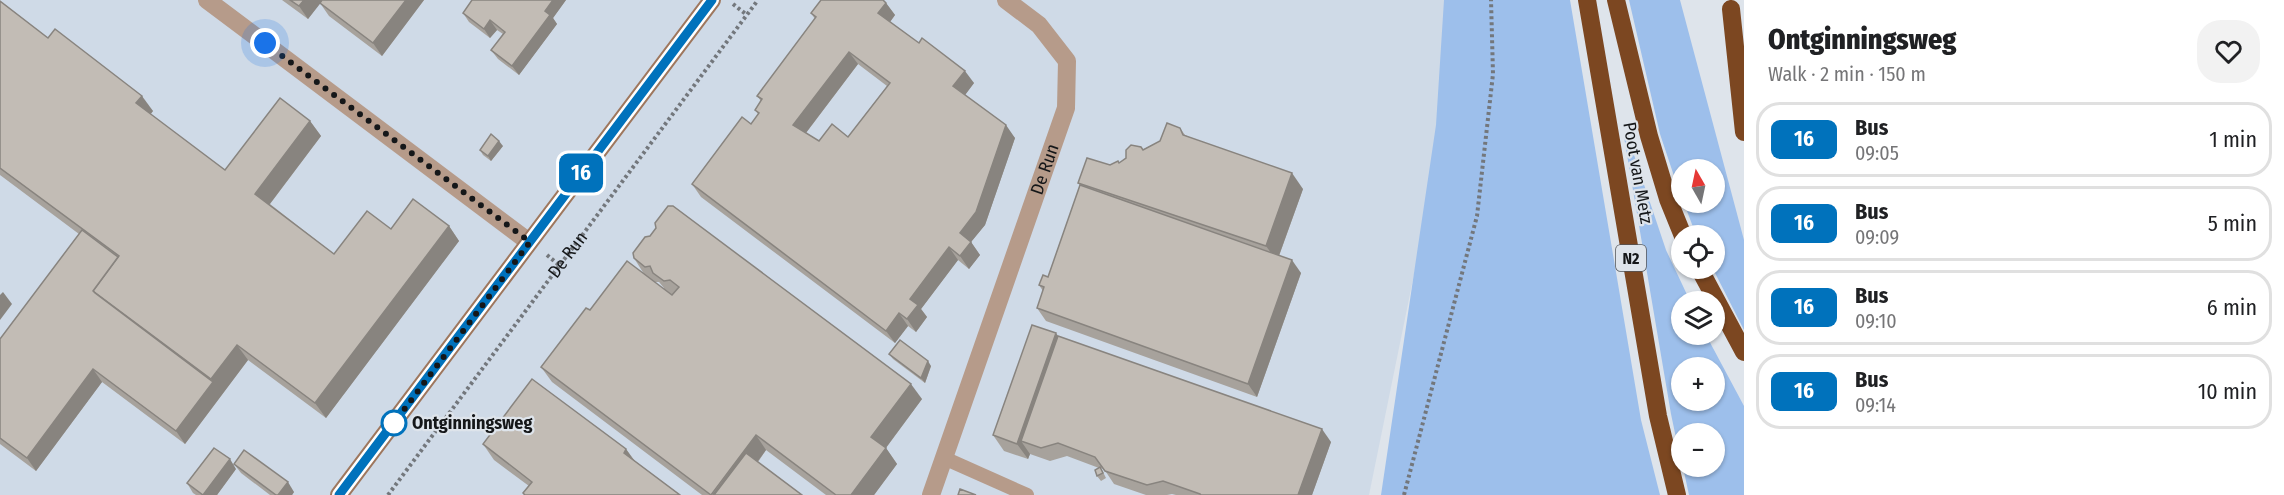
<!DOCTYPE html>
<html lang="en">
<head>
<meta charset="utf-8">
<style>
  :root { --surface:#fff; --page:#f2f2f2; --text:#202124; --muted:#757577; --line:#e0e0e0 }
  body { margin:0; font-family:"Fira Sans Condensed",sans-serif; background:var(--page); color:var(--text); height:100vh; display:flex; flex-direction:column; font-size:22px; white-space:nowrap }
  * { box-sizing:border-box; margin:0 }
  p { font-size:20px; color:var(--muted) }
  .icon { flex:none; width:33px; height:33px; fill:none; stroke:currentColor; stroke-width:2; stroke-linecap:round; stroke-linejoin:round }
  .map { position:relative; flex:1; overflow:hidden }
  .details { display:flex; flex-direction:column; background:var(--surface); width:540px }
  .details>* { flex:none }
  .badge { padding:0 12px; border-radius:9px; font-size:21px; line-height:39px }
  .needle { width:39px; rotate:351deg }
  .fabs { position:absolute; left:1671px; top:159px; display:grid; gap:12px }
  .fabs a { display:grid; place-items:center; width:54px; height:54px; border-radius:50%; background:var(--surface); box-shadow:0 2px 4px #0004; font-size:30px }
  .you { position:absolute; width:30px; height:30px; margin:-15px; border:4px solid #fff; border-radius:50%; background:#1a73e8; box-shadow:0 0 0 9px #1a73e833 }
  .map>.badge { position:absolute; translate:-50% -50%; box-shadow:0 0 0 3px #fff }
  .round { display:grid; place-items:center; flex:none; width:63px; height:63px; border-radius:24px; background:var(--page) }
  .overview { display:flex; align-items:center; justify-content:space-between; height:102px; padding:0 24px }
  h1 { font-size:28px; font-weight:800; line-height:45px }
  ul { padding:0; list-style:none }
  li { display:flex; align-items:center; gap:18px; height:75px; margin:0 12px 9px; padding:0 12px; border:3px solid var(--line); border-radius:24px }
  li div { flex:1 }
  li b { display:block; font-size:22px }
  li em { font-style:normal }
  li .badge { min-width:66px; font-weight:700; text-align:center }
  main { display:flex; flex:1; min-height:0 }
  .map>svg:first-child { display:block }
  .built { fill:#cfdae7 }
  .green { fill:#9dbfeb; fill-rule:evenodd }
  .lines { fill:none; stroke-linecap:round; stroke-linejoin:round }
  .path { stroke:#73777c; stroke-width:4; stroke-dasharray:3 3; stroke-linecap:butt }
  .lane { stroke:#b69b8a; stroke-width:14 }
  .street { stroke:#b69b8a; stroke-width:18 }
  .secondary { stroke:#9e775e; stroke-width:18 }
  .highway { stroke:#7c4721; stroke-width:18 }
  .wall { fill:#a7a29c; fill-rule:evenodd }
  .shaded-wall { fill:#88847f }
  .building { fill:#c2bcb5; stroke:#88847f; stroke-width:1.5; fill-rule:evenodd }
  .line-casing { stroke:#fff; stroke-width:14 }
  .line { stroke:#0072bc; stroke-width:9 }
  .walk { stroke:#151719; stroke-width:6; stroke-dasharray:0 10.8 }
  .stop-dot { fill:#fff; stroke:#0072bc; stroke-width:3 }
  .labels { text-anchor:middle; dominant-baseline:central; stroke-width:4.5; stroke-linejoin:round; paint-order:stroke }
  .shield { fill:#dee4eb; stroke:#515458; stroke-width:1.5 }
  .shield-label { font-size:16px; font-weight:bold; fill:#151719 }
  .street-label { font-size:18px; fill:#151719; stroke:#dee4eb }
  .stop-label { font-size:18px; font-weight:bold; fill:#151719; stroke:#dee4eb; text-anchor:start }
</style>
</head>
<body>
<main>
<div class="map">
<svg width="1744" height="495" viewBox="0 0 1744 495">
  <rect width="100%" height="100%" fill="#dee4eb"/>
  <!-- built -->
  <polygon class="built" points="0,0 1470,0 1369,495 0,495"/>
  <!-- green -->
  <g class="green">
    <polygon points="1444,0 1570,0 1641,420 1660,495 1381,495 1436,125"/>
    <polygon points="1629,0 1680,0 1744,240 1744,330 1713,269 1714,268 1714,236 1696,235 1684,203 1714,202 1714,170 1682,170 1681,197 1660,134"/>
    <path d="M1624,137H1628L1666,250L1690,301L1682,302V334L1706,335L1744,406V495H1689L1683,467L1714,466V434H1682L1681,462L1671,414ZM1682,368H1714V400H1682Z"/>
  </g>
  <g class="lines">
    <!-- path -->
    <g class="path">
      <polyline points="733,4 747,15"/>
      <polyline points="547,255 559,265"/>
      <path id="s1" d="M388,495L758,0"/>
      <polyline points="1404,495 1477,216 1493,74 1491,0"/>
    </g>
    <!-- lane -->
    <polyline class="lane" points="944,458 1027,495"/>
    <!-- street -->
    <g class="street">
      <polyline points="207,0 529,242"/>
      <path id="s2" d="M931,495L1066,108L1067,61L1039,25L1006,0"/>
    </g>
    <!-- secondary -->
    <polyline class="secondary" points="339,495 712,0"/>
    <!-- highway -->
    <g class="highway">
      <polyline points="1587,0 1658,416 1677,495"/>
      <polyline points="1616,0 1649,136 1668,199 1683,236"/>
      <polyline points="1731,9 1744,132"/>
      <polyline points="1699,268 1744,352"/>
    </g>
  </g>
  <!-- wall -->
  <g class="wall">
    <polygon points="282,0 424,0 382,56 329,16 320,3 308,19"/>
    <polygon points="506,0 566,0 553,18 557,24 519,75 498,59 491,50 503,34 497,30 490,38 469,22 463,13"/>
    <polygon points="0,1 48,38 153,111 150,114 225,170 310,121 321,136 270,204 334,254 391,229 449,226 459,241 326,418 248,360 185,444 102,382 36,471 0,444 0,339 79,234 0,175"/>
    <path d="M886,3L895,15L890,22L974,83L965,95L1015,138L985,225L971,242L980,255L969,269L958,260L921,309L927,317L916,332L908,326L895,343L701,197L692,184L751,124L758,114L755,110L761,101L757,96L815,19L811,13ZM858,64L887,86L848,137L819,141L806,133Z"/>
    <polygon points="1180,128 1185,135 1303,189 1279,256 1301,273 1257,397 1046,321 1037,308 1043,291 1039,285 1048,277 1080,185 1078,183 1110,165 1119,163 1126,158 1160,141"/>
    <polygon points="503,146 491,161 483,155 480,150"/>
    <polygon points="633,253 922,399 886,448 897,464 874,495 826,495 766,450 758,462 802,495 702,495 552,382 541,367 590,310 664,288 659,282 655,282 644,274 634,258"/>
    <polygon points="1058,336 1331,442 1312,495 1176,495 1172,494 1167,495 1146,495 1114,484 1104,469 1101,468 1106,478 1101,481 1097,476 1099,468 1067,456 1050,461 1030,454 1028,459 1004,451 993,435"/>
    <polygon points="889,354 931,366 925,383 893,359"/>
    <polygon points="483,444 626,449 635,461 680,495 524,495 523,493 529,486 494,460"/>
    <polygon points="234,464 294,492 292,495 270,495 241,473"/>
    <polygon points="236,469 217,495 196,495 193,493 187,483"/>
  </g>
  <!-- shaded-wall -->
  <g class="shaded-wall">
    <polygon points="304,0 323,0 308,19 299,6"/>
    <polygon points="406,0 424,0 382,56 373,43"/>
    <polygon points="553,0 566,0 553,18 557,24 519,75 512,66 545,11"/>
    <polygon points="886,3 895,15 887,26 878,13"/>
    <polygon points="490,20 497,30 490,38 484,29"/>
    <polygon points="849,52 858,64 802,138 793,125"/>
    <polygon points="965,71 974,83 962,99 953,86"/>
    <polygon points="142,96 153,111 147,119 136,103"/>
    <polygon points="310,121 321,136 266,209 255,194"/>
    <polygon points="1006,125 1015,138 985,225 971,242 980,255 969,269 960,256 960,233"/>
    <polygon points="499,141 503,146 491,161 488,156"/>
    <polygon points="1292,173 1303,189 1277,261 1266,246"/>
    <polygon points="449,226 459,241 326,418 315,403"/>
    <polygon points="949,247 958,260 921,309 927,317 916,332 907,319 910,299"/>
    <polygon points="1292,260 1301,273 1257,397 1248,384"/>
    <polygon points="3,292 12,304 0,320 0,295"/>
    <polygon points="899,313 908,326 895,343 886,331"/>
    <polygon points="1056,333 1067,349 1021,441 1030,454 1028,459 1017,444"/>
    <polygon points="237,345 248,360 185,444 176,431 213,382 211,379"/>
    <polygon points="928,361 931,366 925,383 921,378"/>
    <polygon points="93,369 102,382 36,471 27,458"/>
    <polygon points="911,384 922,399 882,453 871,437"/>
    <polygon points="1322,429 1331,442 1312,495 1298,495"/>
    <polygon points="756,435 766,450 733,495 712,495"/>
    <polygon points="886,448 897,464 874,495 851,495"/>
    <polygon points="626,449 637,465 624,453"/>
    <polygon points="230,459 236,469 217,495 203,495"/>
    <polygon points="288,482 294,492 292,495 278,495"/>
  </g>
  <!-- building -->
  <g class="building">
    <polygon points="290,0 304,0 299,6"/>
    <polygon points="322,0 406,0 373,43 320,3"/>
    <polygon points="472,0 553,0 545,11 550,15 512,66 491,50 505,32 490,20 484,29 463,13"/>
    <path d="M821,0H883L886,3L878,13L919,43L922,38L965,71L953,86L1006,125L976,212L960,233L971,242L960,256L949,247L910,299L918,305L907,319L899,313L886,331L692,184L742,117L751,124L759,113L755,110L762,99L757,96L816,17L811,13ZM849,52L890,83L848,137L832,124L819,141L793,125Z"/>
    <polygon points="0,1 48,38 55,29 142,96 136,103 225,170 280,98 310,121 255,194 334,254 367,211 391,229 413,199 449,226 315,403 237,345 211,379 93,291 119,256 0,168"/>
    <polygon points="1167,123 1180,128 1183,135 1292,173 1266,246 1078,183 1087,158 1110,165 1118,161 1119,163 1126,158 1126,150 1131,145 1141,147 1143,150 1160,141"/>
    <polygon points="491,134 499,141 488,156 480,150"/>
    <polygon points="1080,185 1292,260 1248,384 1037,308 1044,287 1039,285 1043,275 1048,277"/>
    <polygon points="668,206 673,206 911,384 871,437 886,448 851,495 836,495 756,435 711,495 541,367 586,308 590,310 627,261 672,295 679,287 670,280 664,281 653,273 650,266 645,267 634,258 633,253 645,237 650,236 656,228 655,223"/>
    <polygon points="82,230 118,257 93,291 95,293 213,382 176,431 93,369 27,458 0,438 0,339"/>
    <polygon points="1032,325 1056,333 1017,444 993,435"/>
    <polygon points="1058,336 1322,429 1298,495 1201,495 1200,494 1163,481 1147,485 1105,471 1095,457 1058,443 1041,448 1021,441"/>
    <polygon points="900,340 928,361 921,378 889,354"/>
    <polygon points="532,379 626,449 624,453 680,495 525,495 523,493 532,482 483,444"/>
    <polygon points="214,448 230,459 203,495 187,483"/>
    <polygon points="244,450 288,482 278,495 276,495 234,464"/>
    <polygon points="746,453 802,495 714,495"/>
    <polygon points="1100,467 1103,473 1097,476 1095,470"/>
    <polygon points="960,489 976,495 958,495"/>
  </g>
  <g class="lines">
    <defs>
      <polyline id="line" points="339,495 712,0"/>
    </defs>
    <!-- line casing -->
    <use href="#line" class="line-casing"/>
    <!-- line -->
    <use href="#line" class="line"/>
    <!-- walk -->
    <polyline class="walk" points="265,43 530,242 394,423"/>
  </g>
  <!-- markers -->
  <circle class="stop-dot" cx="394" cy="423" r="12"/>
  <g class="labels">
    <!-- shield labels -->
    <rect class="shield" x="1616" y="245" width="30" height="26" rx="4.5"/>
    <g class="shield-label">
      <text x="1631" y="258">N2</text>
    </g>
    <!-- street labels -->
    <g class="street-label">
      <text stroke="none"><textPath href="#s2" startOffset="345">De Run</textPath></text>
      <text transform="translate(1638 173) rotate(80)">Poot van Metz</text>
      <text stroke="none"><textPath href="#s1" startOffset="300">De Run</textPath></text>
    </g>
    <!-- stop labels -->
    <g class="stop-label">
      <text x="412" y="423">Ontginningsweg</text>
    </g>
  </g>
</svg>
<div class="fabs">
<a><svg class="needle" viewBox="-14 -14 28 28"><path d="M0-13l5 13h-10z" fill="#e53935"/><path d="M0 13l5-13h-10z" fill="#757577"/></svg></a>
<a><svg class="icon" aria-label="locate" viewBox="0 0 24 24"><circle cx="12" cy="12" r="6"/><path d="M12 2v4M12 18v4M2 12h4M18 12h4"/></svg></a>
<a><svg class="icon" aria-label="layers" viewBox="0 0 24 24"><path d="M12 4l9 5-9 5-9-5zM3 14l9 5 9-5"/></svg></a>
<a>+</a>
<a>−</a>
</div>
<div class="you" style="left:265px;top:43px"></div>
<b class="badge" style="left:581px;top:173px;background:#0072bc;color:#fff">16</b>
</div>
<section class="details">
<div class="overview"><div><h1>Ontginningsweg</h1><p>Walk · 2 min · 150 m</p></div><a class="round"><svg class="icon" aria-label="heart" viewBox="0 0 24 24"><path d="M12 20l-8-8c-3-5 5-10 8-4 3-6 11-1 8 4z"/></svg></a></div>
<ul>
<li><span class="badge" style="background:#0072bc;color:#fff">16</span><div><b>Bus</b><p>09:05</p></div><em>1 min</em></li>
<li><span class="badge" style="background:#0072bc;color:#fff">16</span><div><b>Bus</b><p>09:09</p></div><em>5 min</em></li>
<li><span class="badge" style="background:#0072bc;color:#fff">16</span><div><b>Bus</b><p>09:10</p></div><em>6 min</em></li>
<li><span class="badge" style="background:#0072bc;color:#fff">16</span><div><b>Bus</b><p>09:14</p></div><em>10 min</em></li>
</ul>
</section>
</main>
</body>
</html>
